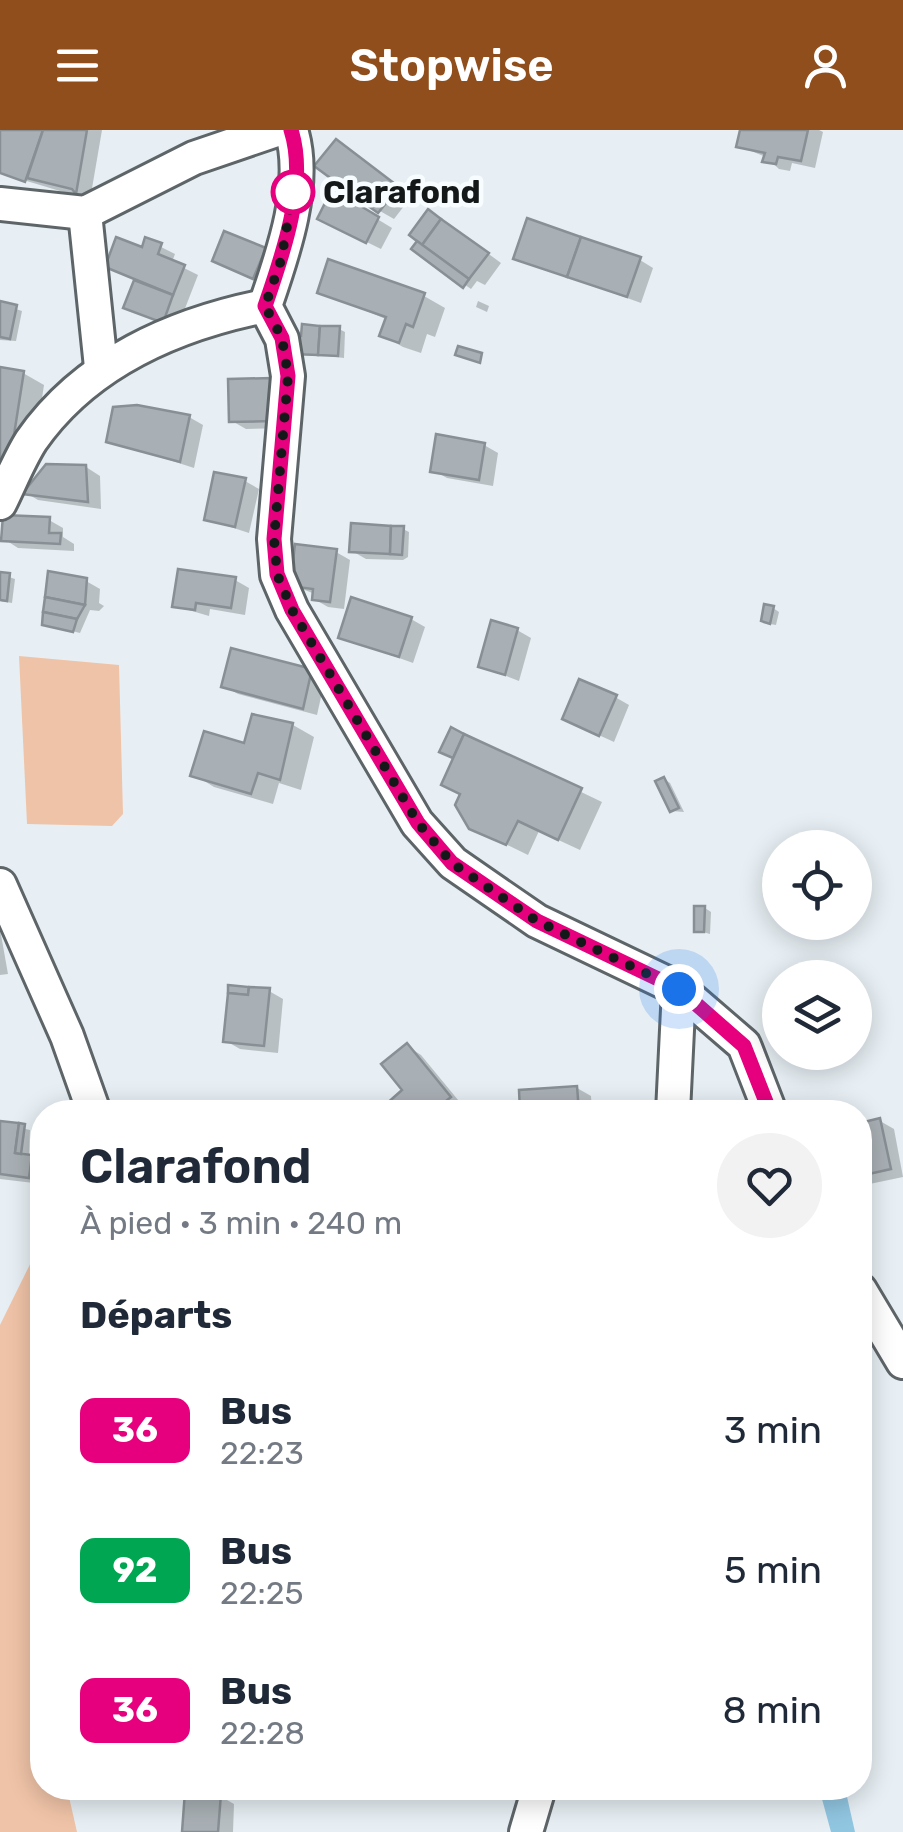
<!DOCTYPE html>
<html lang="fr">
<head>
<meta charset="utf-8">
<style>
  :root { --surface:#fff; --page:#f2f2f3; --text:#1f2937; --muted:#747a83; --accent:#8f4e1b }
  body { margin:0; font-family:Rubik,sans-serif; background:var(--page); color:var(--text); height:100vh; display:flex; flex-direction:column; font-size:38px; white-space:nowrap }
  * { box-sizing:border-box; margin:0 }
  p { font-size:32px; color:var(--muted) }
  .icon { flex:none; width:55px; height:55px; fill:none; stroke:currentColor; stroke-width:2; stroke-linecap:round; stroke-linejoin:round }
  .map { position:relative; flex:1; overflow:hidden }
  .panel { position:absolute; left:30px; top:970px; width:842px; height:700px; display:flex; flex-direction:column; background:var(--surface); border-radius:40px; box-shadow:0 5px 25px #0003 }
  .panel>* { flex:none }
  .badge { padding:0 20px; border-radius:15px; font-size:35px; line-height:65px }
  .tools { position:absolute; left:762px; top:700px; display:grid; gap:20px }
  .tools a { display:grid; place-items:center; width:110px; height:110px; border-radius:50%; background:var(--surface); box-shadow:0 5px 25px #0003; font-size:50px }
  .you { position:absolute; width:50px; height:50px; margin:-25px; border:8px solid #fff; border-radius:50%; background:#1a73e8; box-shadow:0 0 0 15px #1a73e833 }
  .map>.badge { position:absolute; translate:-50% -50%; box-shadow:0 0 0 5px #fff }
  h2 { padding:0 50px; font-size:38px; line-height:90px }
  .round { display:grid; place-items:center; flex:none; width:105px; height:105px; border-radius:52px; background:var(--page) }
  .summary { display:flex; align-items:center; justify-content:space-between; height:170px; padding:0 50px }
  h1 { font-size:48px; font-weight:600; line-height:75px }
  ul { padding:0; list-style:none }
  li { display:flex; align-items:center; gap:30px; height:140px; padding:0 50px }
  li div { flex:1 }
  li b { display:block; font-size:38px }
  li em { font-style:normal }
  li .badge { min-width:110px; font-weight:700; text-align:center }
  header { display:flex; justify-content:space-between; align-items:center; height:130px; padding:0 50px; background:var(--accent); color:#fff; font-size:45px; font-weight:600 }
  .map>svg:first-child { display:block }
  .green { fill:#efc3a7 }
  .water { fill:#91c6e1 }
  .shadow { fill:#0003 }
  .building { fill:#a9b0b5; stroke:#899095; stroke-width:2.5 }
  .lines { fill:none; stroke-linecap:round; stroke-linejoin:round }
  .minor-casing { stroke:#5e6569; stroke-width:38 }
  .minor { stroke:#fff; stroke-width:32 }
  .line-casing { stroke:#fff; stroke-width:22 }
  .line { stroke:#e6007e; stroke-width:15 }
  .walk { stroke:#151819; stroke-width:10; stroke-dasharray:0 18 }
  .stop-dot { fill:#fff; stroke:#e6007e; stroke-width:5 }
  .labels { text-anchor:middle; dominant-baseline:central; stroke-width:9; stroke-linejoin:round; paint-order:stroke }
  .stop-label { font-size:32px; font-weight:bold; fill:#151819; stroke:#f7fcff; text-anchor:start }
</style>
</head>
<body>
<header><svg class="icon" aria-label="menu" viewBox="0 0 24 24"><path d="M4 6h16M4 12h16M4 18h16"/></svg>Stopwise<svg class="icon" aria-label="person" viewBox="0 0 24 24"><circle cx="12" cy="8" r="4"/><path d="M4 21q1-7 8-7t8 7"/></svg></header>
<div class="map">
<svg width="903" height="1702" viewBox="0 0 903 1702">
  <rect width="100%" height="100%" fill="#e7eff4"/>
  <!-- green -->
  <g class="green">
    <polygon points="19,526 119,535 123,684 112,696 27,694"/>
    <polygon points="42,1110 42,1423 36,1449 42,1501 42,1658 67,1658 77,1702 0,1702 0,1195"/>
  </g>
  <!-- water -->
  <polygon class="water" points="819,1658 845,1658 855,1702 831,1702"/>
  <!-- shadow -->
  <g class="shadow">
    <polygon points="2,0 102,0 90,70 0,43"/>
    <polygon points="742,0 819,0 823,2 815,38 792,33 790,41 779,39 766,27 739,16"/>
    <polygon points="350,21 411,67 394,89 380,81"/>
    <polygon points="333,62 392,98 381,119 334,96"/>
    <polygon points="456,100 501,133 485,155 477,151 471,159 414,119"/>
    <polygon points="147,110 175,124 172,132 198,145 177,199 126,176 136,150 108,136 143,121"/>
    <polygon points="265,120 278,128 267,155 215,130"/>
    <polygon points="516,128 640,130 653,138 641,173"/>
    <polygon points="330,133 424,166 445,178 435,207 427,204 421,223 403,217 382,205 388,190 320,161"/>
    <polygon points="478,171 489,176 487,182 476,177"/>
    <polygon points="0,174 22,181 16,211 0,210"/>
    <polygon points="339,199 345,202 344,228 295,222"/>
    <polygon points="0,240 23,243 44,255 29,353 0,349"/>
    <polygon points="271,251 285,259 286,298 246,299 232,291"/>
    <polygon points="189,287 203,295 194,338 108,310"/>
    <polygon points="484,315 498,323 493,356 447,348 433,340"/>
    <polygon points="86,337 100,346 101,379 38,370 26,363"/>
    <polygon points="245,351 259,359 249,403 206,389"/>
    <polygon points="49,390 63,398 63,407 74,414 74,421 18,418 4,409"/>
    <polygon points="403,399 409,402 408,427 403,430 366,429 352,421"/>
    <polygon points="336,422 350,430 344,479 328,477 314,469 315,464 292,455"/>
    <polygon points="0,444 15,449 12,473 0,471"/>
    <polygon points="235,450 249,458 245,485 210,479 209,486 175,476"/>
    <polygon points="86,451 100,459 99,473 104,476 99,481 90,480 80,503 44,494"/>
    <polygon points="773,478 779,482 776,495 770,494"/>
    <polygon points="411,489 425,497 413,533 341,507"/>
    <polygon points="517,500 531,508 519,551 481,536"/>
    <polygon points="311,541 325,549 317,585 238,564 224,556"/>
    <polygon points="615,567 629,575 614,612 579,596"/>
    <polygon points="254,587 293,595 314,607 301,660 279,653 273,674 214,657 193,644 245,616"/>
    <polygon points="452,600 602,672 580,720 539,701 528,725 470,697 456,628 443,621"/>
    <polygon points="664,649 670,653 684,682 672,681"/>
    <polygon points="705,778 711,782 710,804 696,800"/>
    <polygon points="0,799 8,844 0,845"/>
    <polygon points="269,861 283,869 278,923 240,919 226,911"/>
    <polygon points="407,916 421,925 463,976 455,982 392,982 387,976 406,961"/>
    <polygon points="577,958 591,966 592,982 523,982 521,962"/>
    <polygon points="880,991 894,999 903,1047 860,1056 860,995"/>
    <polygon points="0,993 30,1000 29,1027 42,1035 42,1054 0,1049"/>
    <polygon points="553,1658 578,1658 575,1666"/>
    <polygon points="220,1666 234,1674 233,1702 184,1702"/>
  </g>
  <!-- building -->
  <g class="building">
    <polygon points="0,0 43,0 25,52 0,43"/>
    <polygon points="43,0 87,0 76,64 72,59 27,48"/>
    <polygon points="740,0 808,0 801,31 778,27 776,34 762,32 765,23 736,17"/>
    <polygon points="336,9 399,57 378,83 314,36"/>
    <polygon points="332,59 379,87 366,113 317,89"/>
    <polygon points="428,79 441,89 422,115 409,105"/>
    <polygon points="527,88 581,107 567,147 513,129"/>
    <polygon points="441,89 489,123 469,149 422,115"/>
    <polygon points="224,101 266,118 253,149 212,131"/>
    <polygon points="116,107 142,117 145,107 162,113 158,124 185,135 173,165 105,137"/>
    <polygon points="581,107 641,127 627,167 567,147"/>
    <polygon points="417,111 469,149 463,158 411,119"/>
    <polygon points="328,129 425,163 413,197 406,194 399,213 379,206 386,187 317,163"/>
    <polygon points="134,150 173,165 163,193 123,178"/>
    <polygon points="0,171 17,175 10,209 0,207"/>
    <polygon points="302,194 320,196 318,225 292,224 293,206 301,206"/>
    <polygon points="320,196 340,196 338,226 318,225"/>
    <polygon points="458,216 482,223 480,233 455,225"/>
    <polygon points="0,237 24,241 8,343 0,342"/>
    <polygon points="271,248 273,291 229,292 228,249"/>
    <polygon points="137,275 190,285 180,332 106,312 113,277"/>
    <polygon points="436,304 485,313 479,350 430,342"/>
    <polygon points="46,334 86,335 88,372 22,364"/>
    <polygon points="214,342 246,348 235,397 204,390"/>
    <polygon points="3,385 50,387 49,403 61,403 60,414 1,411"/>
    <polygon points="351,393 391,396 390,424 349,422"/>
    <polygon points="391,396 404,396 402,425 390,424"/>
    <polygon points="295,414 337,419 330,472 312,470 313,459 290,456"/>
    <polygon points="178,439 236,447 231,478 196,473 195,480 172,477"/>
    <polygon points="48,441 87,448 85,475 45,467"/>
    <polygon points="0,442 10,443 7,471 0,470"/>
    <polygon points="45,467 85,475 77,489 43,482"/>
    <polygon points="351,467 412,487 399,527 338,508"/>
    <polygon points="764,474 774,476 770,494 761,491"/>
    <polygon points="43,482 77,489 73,502 42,495"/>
    <polygon points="491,490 518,498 505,545 478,537"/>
    <polygon points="231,518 312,539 303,579 221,557"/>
    <polygon points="579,549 617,565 599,606 562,589"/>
    <polygon points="252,584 293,593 280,650 258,643 251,664 190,646 204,601 244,613"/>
    <polygon points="451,597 464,604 453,628 439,622"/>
    <polygon points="464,604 582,658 558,710 518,691 506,715 469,699 455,675 460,664 441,655"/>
    <polygon points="664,647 679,678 670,682 655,651"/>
    <polygon points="694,776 705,776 704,802 694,802"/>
    <polygon points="228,855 249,857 248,865 228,863"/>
    <polygon points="249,857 270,858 264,916 223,912 228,863 248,865"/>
    <polygon points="407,913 451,967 432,982 389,982 384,976 402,960 381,934"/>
    <polygon points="577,956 579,982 520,982 519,960"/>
    <polygon points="880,988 891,1039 860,1046 860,993"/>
    <polygon points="0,991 19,993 15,1023 32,1025 29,1048 0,1044"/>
    <polygon points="19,993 25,994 21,1024 15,1023"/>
    <polygon points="185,1661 221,1664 218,1702 182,1702"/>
  </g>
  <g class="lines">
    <defs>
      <g id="minor">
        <path d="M291,0C308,53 283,124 265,176L282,209L288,246L274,409L277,445L292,480L417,693L453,733L537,791L679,859L744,915L770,982"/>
        <polyline points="0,74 85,83 194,28 276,0"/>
        <polyline points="85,83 101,237"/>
        <path d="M0,373C10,353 19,330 31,311C85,233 175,194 265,176"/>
        <polyline points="0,755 67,906 94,982"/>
        <polyline points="673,982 679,859"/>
        <polyline points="860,1160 903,1232"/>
        <polyline points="526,1702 539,1658"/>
      </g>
    </defs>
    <!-- minor casing -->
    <use href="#minor" class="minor-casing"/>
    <!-- minor -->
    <use href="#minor" class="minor"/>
  </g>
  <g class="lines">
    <defs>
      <path id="line" d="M291,0C308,53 283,124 265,176L282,208L288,246L274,409L277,444L292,480L418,693L452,733L537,791L679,859L744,916L770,982"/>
    </defs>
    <!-- line casing -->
    <use href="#line" class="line-casing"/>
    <!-- line -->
    <use href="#line" class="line"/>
    <!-- walk -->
    <polyline class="walk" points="293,62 281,130 265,176 282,208 288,246 274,409 277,444 292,480 418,693 452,733 537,791 679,859"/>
  </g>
  <!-- markers -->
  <circle class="stop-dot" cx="293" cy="62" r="20"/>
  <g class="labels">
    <!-- stop labels -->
    <g class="stop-label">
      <text x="323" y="62">Clarafond</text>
    </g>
  </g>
</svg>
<div class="tools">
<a><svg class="icon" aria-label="locate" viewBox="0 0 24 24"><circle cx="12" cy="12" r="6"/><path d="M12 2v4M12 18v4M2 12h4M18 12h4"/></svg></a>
<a><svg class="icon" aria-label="layers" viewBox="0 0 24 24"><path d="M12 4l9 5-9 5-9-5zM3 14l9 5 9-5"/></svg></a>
</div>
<div class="you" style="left:679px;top:859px"></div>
<section class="panel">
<div class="summary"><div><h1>Clarafond</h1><p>À pied · 3 min · 240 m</p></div><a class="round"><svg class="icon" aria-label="heart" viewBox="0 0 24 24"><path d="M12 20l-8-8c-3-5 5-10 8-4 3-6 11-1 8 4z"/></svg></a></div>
<h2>Départs</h2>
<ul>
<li><span class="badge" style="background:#e6007e;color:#fff">36</span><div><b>Bus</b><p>22:23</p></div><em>3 min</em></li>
<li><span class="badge" style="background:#00a651;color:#fff">92</span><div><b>Bus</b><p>22:25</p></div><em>5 min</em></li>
<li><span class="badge" style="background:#e6007e;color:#fff">36</span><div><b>Bus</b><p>22:28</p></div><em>8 min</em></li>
</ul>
</section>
</div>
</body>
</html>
